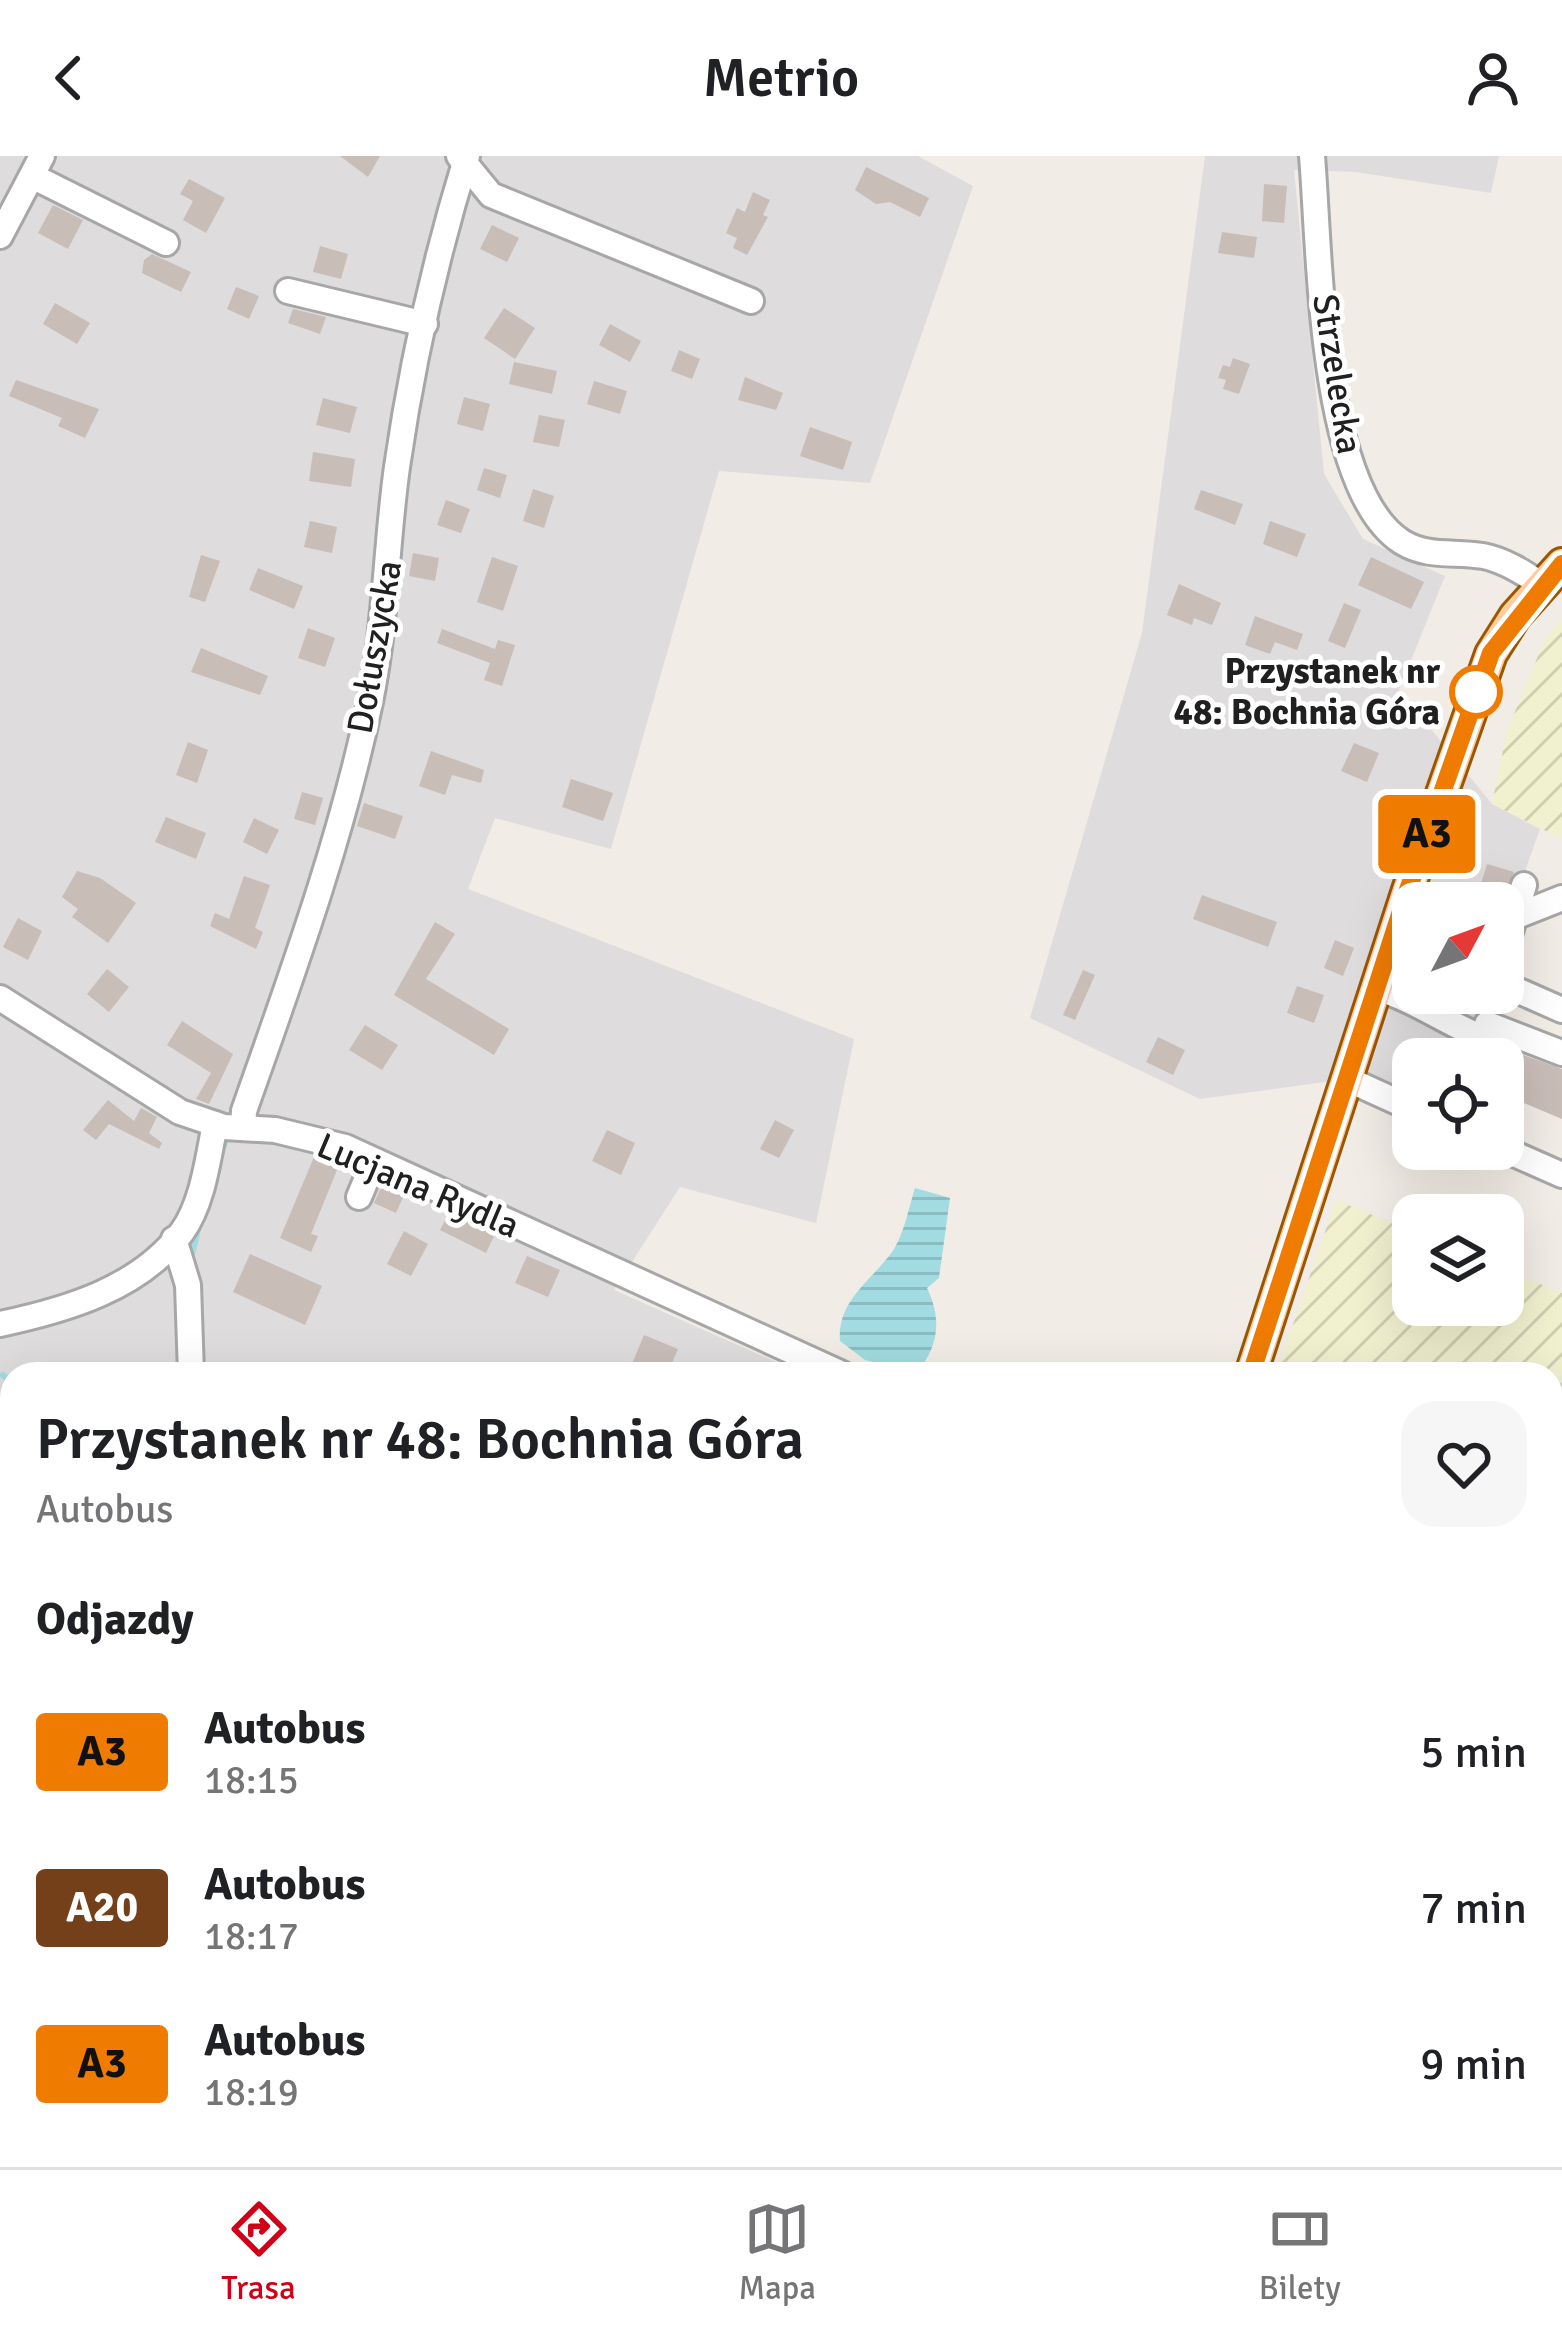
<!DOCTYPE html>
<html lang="pl">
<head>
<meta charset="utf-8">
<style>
  :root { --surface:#fff; --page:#f6f6f6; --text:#202124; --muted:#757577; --line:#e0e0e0; --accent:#cf0017 }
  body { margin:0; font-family:Signika,sans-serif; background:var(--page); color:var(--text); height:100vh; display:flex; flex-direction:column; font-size:45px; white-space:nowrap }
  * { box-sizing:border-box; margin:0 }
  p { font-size:39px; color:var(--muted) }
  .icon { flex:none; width:66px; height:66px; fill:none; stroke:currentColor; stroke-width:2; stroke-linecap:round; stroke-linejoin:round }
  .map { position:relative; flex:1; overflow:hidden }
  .drawer { position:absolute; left:0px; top:1206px; width:1563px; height:807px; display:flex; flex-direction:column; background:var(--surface); border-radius:36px 36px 0 0; box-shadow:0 12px 48px #0002 }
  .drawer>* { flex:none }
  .badge { padding:0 24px; border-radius:9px; font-size:42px; line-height:78px }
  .needle { width:78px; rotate:49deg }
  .buttons { position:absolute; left:1392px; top:726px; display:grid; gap:24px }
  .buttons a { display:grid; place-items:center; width:132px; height:132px; border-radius:24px; background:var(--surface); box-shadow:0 12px 48px #0002; font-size:60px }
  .map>.badge { position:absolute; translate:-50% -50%; box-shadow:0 0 0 6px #fff }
  h2 { padding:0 36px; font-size:45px; line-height:108px }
  .round { display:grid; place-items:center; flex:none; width:126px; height:126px; border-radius:36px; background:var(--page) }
  .headline { display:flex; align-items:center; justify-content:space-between; height:204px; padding:0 36px }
  h1 { font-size:57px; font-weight:600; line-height:90px }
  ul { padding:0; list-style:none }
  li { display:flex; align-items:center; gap:36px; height:156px; padding:0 36px }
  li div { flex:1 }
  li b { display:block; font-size:45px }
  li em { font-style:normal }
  li .badge { min-width:132px; font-weight:700; text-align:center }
  header { display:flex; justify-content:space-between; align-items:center; height:156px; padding:0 36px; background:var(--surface); font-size:54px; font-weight:600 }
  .tab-bar { display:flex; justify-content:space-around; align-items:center; height:168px; border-top:3px solid var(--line); background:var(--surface); font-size:33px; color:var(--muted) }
  .tab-bar a { display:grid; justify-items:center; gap:6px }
  .tab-bar .active { color:var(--accent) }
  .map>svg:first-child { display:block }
  .residential { fill:#dedcdd }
  .farmland { fill:url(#farmland-furrows) }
  .forest { fill:url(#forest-crowns) }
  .water { fill:url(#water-rules) }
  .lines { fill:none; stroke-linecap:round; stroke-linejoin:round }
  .stream { stroke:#a2dbe2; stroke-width:6 }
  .building { fill:#c9bdb8 }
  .minor-casing { stroke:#a7a7a7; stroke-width:30 }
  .major-casing { stroke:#9b5700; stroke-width:36 }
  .minor { stroke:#fff; stroke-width:24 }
  .major { stroke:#ffca9c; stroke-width:30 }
  .line-casing { stroke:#fff; stroke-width:27 }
  .line { stroke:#ef7c00; stroke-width:18 }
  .stop-dot { fill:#fff; stroke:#ef7c00; stroke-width:6 }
  .labels { text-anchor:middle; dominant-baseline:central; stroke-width:10; stroke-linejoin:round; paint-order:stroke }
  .street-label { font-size:36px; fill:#202020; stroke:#fff }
  .stop-label { font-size:36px; font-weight:bold; fill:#202020; stroke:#fff; text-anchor:end }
</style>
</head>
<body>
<header><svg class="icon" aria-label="back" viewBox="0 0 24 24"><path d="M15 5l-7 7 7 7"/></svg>Metrio<svg class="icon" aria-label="person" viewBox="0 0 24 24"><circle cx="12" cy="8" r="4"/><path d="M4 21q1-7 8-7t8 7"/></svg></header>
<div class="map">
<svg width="1562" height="2011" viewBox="0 0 1562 2011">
  <defs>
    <pattern id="farmland-furrows" width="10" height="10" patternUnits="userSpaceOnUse" patternTransform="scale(3)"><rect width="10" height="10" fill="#f1f0cf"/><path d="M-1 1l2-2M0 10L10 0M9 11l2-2" fill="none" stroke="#ceceb1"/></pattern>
    <pattern id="forest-crowns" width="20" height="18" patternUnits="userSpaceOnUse" patternTransform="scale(3)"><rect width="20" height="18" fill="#afd496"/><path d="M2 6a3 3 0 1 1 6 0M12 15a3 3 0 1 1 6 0" fill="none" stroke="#96b681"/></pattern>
    <pattern id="water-rules" width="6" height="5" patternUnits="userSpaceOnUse" patternTransform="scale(3)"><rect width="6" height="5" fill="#a2dbe2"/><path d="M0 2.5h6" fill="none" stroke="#8bbcc2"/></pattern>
  </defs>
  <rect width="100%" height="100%" fill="#f1ece5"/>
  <!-- residential -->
  <g class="residential">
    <polygon points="0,0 918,0 973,30 870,327 719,315 611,693 495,662 468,733 854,883 816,1067 680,1031 614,1134 803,1218 12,1218 12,1762 0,1747"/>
    <polygon points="1205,0 1499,0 1491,37 1356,16 1294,14 1324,318 1363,383 1445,420 1399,534 1492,648 1540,673 1503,777 1503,747 1413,747 1413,837 1482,837 1464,903 1413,903 1413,939 1347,923 1200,943 1030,862 1142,477"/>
  </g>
  <!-- farmland -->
  <g class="farmland">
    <polygon points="1562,461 1562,683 1492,648 1507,575 1545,483"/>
    <polygon points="1336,1044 1413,1076 1413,1149 1503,1149 1503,1113 1562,1137 1562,1498 1555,1514 1551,1512 1551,1218 1276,1218"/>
  </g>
  <!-- forest -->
  <g class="forest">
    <polygon points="0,1830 12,1854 12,2001 142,2001 167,2011 0,2011"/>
    <polygon points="234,2001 628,2001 612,2011 211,2011"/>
    <polygon points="821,2001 973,2001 969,2011 841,2011"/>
  </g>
  <!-- water -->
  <path class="water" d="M915,1032L950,1042L939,1122L927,1132C942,1163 939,1191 916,1217L865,1204L840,1185C837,1145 871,1125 892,1096C904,1079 909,1051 915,1032Z"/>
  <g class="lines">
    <!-- stream -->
    <g class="stream">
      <polyline points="219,1005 225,986"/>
      <polyline points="191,1103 199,1069"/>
      <polyline points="3,1219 12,1227"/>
      <polyline points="0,1400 12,1396"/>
      <polyline points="1164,2001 1184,2011"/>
    </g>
  </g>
  <!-- building -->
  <g class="building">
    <polygon points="340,0 380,0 368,21"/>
    <polygon points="866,11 929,42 920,61 890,46 876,48 855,34"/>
    <polygon points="189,23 225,42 206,77 183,64 193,45 180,38"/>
    <polygon points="1264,28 1287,30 1284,67 1262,65"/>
    <polygon points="753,36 770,44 763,59 768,61 747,99 733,92 737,82 726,77 737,52 745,56"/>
    <polygon points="53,49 83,64 68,93 38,77"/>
    <polygon points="492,69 519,82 507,106 480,93"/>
    <polygon points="1222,76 1257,81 1254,102 1218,97"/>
    <polygon points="320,90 348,98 341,123 313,116"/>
    <polygon points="152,98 191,116 181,136 142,117 144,104"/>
    <polygon points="236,131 259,140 249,163 227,153"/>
    <polygon points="55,147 90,167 77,188 43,168"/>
    <polygon points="504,152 535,172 515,203 484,182"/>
    <polygon points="293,153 326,161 320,178 288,167"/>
    <polygon points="610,168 641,185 630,206 599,189"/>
    <polygon points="679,194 700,203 692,223 671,215"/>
    <polygon points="1233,202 1250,208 1239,238 1223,233 1226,224 1218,222 1223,209 1230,211"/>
    <polygon points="514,206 557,215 552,238 509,228"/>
    <polygon points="745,221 783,237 776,254 738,244"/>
    <polygon points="16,224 99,253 85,282 58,270 62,262 9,240"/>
    <polygon points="594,225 627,235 620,258 587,248"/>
    <polygon points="464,241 490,248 483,275 457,268"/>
    <polygon points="323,242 357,251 350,277 316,269"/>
    <polygon points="539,259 565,264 559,291 533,286"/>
    <polygon points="810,271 852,286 843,314 800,300"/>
    <polygon points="313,296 355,303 351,331 309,325"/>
    <polygon points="484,312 507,319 500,342 477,334"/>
    <polygon points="533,333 554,340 544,372 523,365"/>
    <polygon points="1201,334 1243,348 1235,369 1194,353"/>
    <polygon points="446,344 470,353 461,377 437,369"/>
    <polygon points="310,365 337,371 332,397 304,391"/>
    <polygon points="1270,365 1306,378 1297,401 1263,388"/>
    <polygon points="413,397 439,402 435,425 409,420"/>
    <polygon points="201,399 220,405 205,446 189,441"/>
    <polygon points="492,401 518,410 503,455 477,446"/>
    <polygon points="1371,401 1424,426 1411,453 1358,429"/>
    <polygon points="258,412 303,430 294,453 249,434"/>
    <polygon points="1179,428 1221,447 1212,469 1194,462 1192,469 1167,459"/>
    <polygon points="1344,447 1361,454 1345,492 1328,485"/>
    <polygon points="1255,460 1303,478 1297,494 1275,486 1270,498 1245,489"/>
    <polygon points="308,472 335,482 325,511 298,502"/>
    <polygon points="442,473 495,493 498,484 515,489 502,530 484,524 490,507 437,487"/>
    <polygon points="201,492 268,520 260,539 191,516"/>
    <polygon points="188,586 208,594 197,627 176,619"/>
    <polygon points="1354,587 1379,597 1367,626 1341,615"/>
    <polygon points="431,595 484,614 481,627 452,619 445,639 419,630"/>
    <polygon points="571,623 613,637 603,665 562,651"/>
    <polygon points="302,636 323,642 315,669 294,663"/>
    <polygon points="364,647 403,660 395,683 357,670"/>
    <polygon points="166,661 206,677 196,703 155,686"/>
    <polygon points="254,662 279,674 267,698 243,686"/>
    <polygon points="1487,708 1514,716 1501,747 1475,747"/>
    <polygon points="77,715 100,722 136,747 108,787 72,761 78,753 62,741"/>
    <polygon points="244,720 270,729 255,772 263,776 256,793 210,770 215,757 229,763"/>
    <polygon points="1202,739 1277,766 1268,791 1193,763"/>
    <polygon points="18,762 42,775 28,804 3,791"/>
    <polygon points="435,766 455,778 426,823 509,873 494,899 394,839"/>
    <polygon points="1335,784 1354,792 1343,820 1324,812"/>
    <polygon points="107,813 129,831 109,856 87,838"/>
    <polygon points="1083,814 1095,819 1075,864 1063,859"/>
    <polygon points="1297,830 1324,839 1314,867 1287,857"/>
    <polygon points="182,865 233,898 209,948 196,943 211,917 167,889"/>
    <polygon points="365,869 398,889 382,914 349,894"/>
    <polygon points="1158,881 1185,894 1173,919 1146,906"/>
    <polygon points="1432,882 1463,892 1461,903 1425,903"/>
    <polygon points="1501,891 1562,913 1562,963 1503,938 1503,903 1496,903"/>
    <polygon points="108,944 134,965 141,952 157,961 149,977 162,987 159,993 109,968 96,984 83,974"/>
    <polygon points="775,964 794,974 779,1002 760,993"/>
    <polygon points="607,974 635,987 621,1019 592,1005"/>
    <polygon points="314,1001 339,1009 311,1078 318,1080 311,1096 280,1082"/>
    <polygon points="383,1027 405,1037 396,1057 374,1047"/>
    <polygon points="449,1057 495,1078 486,1097 440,1074"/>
    <polygon points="404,1075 428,1088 411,1120 387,1108"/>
    <polygon points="250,1098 322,1130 305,1169 233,1136"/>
    <polygon points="527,1100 560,1114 548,1141 515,1127"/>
    <polygon points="644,1179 678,1193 667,1218 632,1208"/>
  </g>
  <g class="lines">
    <defs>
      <g id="minor">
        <polyline points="459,0 491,39 751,145"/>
        <path d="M1312,0C1320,93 1319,333 1402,386C1428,402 1454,395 1483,400C1504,404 1523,416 1540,428"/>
        <polyline points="32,20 166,87"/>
        <polyline points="0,80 42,0"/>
        <polyline points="288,135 425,168"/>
        <polyline points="1514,761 1562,742"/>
        <polyline points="1507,786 1524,729"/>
        <polyline points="1503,828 1562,854"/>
        <path d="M1376,832C1414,843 1446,867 1483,882L1477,903"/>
        <polyline points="0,842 180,956 224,971 275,974 345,991 842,1218"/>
        <polyline points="1483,882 1487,868 1562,897"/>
        <polyline points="1347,923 1413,953"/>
        <path d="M243,972L244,955C291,821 341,685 370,546C386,468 386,389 397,311C412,207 436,100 467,0"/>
        <polyline points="1503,993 1562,1019"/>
        <polyline points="359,1041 374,1005"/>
        <polyline points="174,1083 188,1129 191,1218"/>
        <path d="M0,1168C66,1154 139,1133 182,1076C203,1047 208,1002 215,968"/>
        <polyline points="1557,1530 1562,1517"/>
        <polyline points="0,1556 12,1554"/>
      </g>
      <g id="major">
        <polyline points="1251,1218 1408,734 1491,498 1515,460 1562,408"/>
        <polyline points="996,2011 999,2001"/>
      </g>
    </defs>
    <!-- minor casing -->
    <use href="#minor" class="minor-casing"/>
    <!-- major casing -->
    <use href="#major" class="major-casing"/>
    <!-- minor -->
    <use href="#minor" class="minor"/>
    <!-- major -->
    <use href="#major" class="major"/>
  </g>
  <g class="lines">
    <defs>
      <polyline id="line" points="1251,1218 1408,734 1491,497 1562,408"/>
    </defs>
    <!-- line casing -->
    <use href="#line" class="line-casing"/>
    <!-- line -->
    <use href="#line" class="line"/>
  </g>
  <!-- markers -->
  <circle class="stop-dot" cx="1476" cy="536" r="24"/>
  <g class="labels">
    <!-- street labels -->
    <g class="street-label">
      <text transform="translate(1337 218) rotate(81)">Strzelecka</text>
      <text transform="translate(375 491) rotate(-80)">Dołuszycka</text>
      <text transform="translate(418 1030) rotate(23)">Lucjana Rydla</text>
    </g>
    <!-- stop labels -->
    <g class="stop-label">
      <text x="1440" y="515">Przystanek nr<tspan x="1440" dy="41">48: Bochnia Góra</tspan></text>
    </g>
  </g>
</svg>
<div class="buttons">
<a><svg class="needle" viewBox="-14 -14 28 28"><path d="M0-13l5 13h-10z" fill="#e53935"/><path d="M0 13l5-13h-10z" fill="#757577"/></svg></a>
<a><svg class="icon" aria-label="locate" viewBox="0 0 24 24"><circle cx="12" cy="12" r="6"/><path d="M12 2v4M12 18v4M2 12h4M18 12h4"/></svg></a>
<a><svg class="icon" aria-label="layers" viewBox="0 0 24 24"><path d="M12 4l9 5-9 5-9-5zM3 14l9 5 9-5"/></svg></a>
</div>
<b class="badge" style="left:1427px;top:678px;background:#ef7c00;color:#111">A3</b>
<section class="drawer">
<div class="headline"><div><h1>Przystanek nr 48: Bochnia Góra</h1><p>Autobus</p></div><a class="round"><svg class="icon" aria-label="heart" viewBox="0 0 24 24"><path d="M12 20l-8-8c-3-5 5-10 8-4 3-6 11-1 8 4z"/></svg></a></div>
<h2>Odjazdy</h2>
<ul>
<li><span class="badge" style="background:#ef7c00;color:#111">A3</span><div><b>Autobus</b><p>18:15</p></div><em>5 min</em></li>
<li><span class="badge" style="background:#74401a;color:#fff">A20</span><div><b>Autobus</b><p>18:17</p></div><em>7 min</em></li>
<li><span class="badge" style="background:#ef7c00;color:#111">A3</span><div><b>Autobus</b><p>18:19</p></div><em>9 min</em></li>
</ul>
</section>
</div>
<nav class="tab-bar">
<a class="active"><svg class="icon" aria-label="directions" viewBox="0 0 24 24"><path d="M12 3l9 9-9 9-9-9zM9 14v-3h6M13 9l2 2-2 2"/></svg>Trasa</a>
<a><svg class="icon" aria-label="map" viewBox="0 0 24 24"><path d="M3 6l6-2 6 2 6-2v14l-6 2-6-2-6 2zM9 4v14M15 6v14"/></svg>Mapa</a>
<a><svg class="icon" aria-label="tickets" viewBox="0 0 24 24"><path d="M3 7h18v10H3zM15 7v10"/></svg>Bilety</a>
</nav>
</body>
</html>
